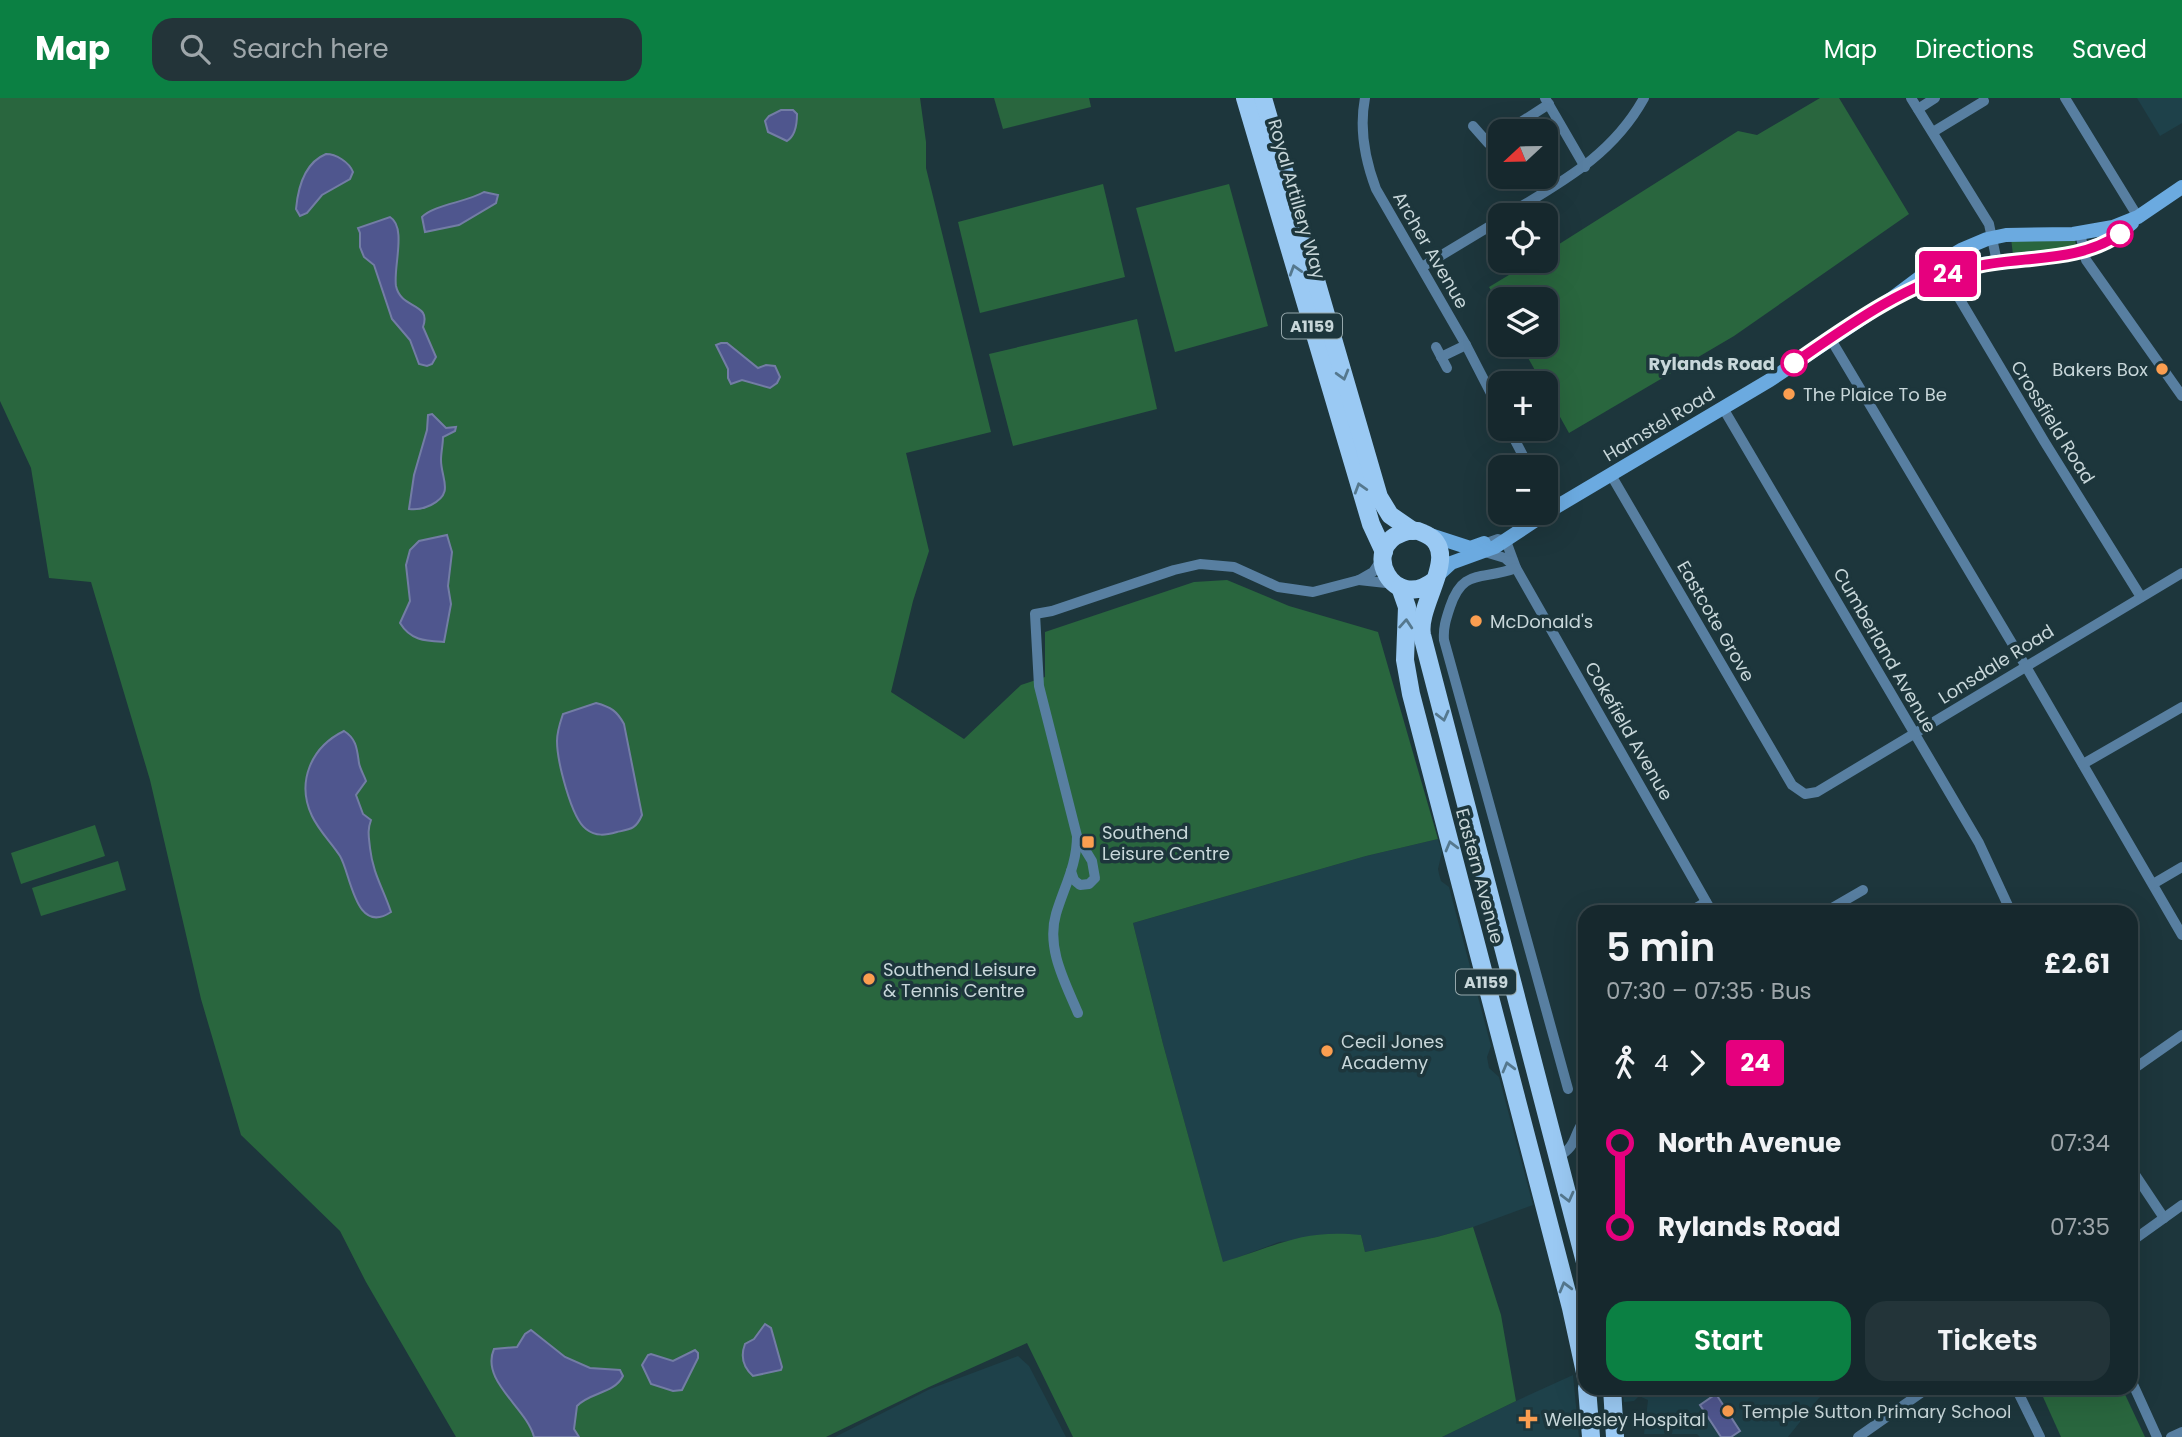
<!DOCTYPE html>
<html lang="en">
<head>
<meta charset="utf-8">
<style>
  :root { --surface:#16282d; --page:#233439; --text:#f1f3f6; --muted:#9ea6aa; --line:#354449; --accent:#0b8043 }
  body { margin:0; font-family:Poppins,sans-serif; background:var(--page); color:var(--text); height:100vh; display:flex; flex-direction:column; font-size:26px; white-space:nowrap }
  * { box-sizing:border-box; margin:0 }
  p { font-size:23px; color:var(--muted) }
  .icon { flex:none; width:38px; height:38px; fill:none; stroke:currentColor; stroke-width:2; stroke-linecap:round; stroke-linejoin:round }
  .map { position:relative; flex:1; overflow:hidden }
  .details { position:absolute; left:1578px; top:807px; width:560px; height:490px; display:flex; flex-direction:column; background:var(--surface); border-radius:21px; box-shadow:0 7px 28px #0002,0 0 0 2px var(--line) }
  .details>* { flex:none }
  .badge { padding:0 14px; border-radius:5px; font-size:24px; line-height:46px }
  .needle { width:46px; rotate:248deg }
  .tools { position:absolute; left:1488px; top:21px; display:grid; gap:14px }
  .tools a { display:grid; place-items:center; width:70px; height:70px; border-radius:14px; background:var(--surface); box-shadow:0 7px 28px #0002,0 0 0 2px var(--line); font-size:35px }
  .map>.badge { position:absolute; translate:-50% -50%; box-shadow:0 0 0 4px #fff }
  .legs { display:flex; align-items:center; gap:10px; height:77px; padding:0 28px; font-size:23px }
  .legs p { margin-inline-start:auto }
  .head { display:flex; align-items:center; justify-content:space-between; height:119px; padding:0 28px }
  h1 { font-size:38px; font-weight:600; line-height:52px }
  .cta { display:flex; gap:14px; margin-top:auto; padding:14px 28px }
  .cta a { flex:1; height:80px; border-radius:21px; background:var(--accent); color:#fff; font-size:28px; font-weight:600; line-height:80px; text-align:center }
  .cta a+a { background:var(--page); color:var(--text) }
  ul { padding:0 28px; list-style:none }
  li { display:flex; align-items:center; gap:24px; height:84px; font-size:26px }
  li i { display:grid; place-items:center; width:10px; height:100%; margin:0 9px; background:currentColor }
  li i::after { content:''; width:18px; height:18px; margin:-9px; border:5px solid; border-radius:50%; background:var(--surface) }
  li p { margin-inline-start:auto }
  li:first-child i { background:linear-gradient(#0000 50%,currentColor 0) }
  li:last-child i { background:linear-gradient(currentColor 50%,#0000 0) }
  header { display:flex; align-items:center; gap:42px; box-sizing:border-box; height:98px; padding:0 35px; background:var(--accent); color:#fff }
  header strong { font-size:33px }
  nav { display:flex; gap:38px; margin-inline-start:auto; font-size:24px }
  .search { width:490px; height:63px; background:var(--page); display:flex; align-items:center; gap:18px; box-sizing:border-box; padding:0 24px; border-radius:21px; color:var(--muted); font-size:26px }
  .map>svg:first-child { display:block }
  .built { fill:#1e414a }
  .green { fill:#29663e }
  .water { fill:#4f568e; stroke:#737da5; stroke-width:2 }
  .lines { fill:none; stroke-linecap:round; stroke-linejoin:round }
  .street { stroke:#587fa1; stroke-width:10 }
  .secondary { stroke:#6baae0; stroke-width:14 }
  .primary { stroke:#9ac9f3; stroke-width:18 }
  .oneway { stroke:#55788e }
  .line-1-casing { stroke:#fff; stroke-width:16 }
  .line-1 { stroke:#e6007e; stroke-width:10 }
  .stop-1-dot { fill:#fff; stroke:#e6007e; stroke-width:3.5 }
  .poi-dot { fill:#fb9e50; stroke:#1d363c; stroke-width:2.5 }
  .labels { text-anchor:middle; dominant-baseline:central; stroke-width:7; stroke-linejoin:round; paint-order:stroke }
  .shield { fill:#1d363c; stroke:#95a7ab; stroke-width:2 }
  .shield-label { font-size:16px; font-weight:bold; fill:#c8d7da }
  .street-label { font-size:18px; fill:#c8d7da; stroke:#1d363c }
  .stop-label { font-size:18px; font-weight:bold; fill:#c8d7da; stroke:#1d363c; text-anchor:end }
  .poi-label { font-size:18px; fill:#c8d7da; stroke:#1d363c; text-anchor:start }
</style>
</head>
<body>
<header>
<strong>Map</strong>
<div class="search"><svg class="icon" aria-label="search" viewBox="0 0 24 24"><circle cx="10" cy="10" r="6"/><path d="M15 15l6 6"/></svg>Search here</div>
<nav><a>Map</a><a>Directions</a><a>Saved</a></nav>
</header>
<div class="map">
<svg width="2182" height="1339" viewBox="0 0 2182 1339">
  <rect width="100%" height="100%" fill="#1d363c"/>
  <!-- built -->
  <g class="built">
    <polygon points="2137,0 2182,0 2182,25 2160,38"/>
    <polygon points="1438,741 1442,754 1438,771 1439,776 1441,783 1449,789 1491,948 1487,959 1489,970 1499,979 1533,1107 1473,1129 1437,1139 1365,1154 1361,1137 1279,1144 1223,1165 1163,946 1133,825 1366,758"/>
    <polygon points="1018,1258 1029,1268 1066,1339 835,1339 930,1291"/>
    <polygon points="1573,1277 1579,1339 1442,1339 1516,1303"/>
    <polygon points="1622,1290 1833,1290 1819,1300 1788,1339 1700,1339 1697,1336 1644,1336 1648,1302 1639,1298 1634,1303 1624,1304"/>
  </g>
  <!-- green -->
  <g class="green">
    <path d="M0,0H920L926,44V70L991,334L906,355L929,453L913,503L891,594L964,641L1021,587L1045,579V534L1194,484L1227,482L1289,508L1378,534L1438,741L1366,758L1133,825L1163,946L1223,1164C1278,1148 1301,1131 1361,1137L1365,1154L1437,1139L1473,1129L1501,1217L1516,1303L1442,1339H1073L1027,1245L929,1289L826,1339H456L366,1184L340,1133L241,1037L201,901L150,682L91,484L49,480L31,370L0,303Z"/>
    <polygon points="994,0 1089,0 1091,9 1003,31"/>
    <polygon points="1820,0 1839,0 1909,116 1734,238 1569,335 1545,292 1545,285 1542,285 1521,247 1545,247 1545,201 1500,201 1500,208 1489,189 1532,163 1545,163 1545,155 1738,33 1757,37"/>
    <polygon points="1103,86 1125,179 980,215 958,124"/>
    <polygon points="1229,86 1268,228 1175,254 1136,110"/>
    <polygon points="2011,140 2075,140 2076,149 2013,157"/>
    <polygon points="1137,221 1157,311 1013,348 989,256"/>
    <polygon points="95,727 105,758 21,786 11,755"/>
    <polygon points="118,763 126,792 41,818 32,790"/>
    <polygon points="2039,1290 2122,1290 2145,1339 2061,1339"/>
  </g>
  <!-- water -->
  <g class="water">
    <path d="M781,12H793L797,16C797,25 795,38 787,43L768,34L765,23L769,18Z"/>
    <path d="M326,56C336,56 349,64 353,74L350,81L322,97L307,115L300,118L296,111C298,89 304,65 326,56Z"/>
    <path d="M484,94L498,97L496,105L459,127L425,134L422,119C433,107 467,104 484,94Z"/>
    <path d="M390,119C407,129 393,170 396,188C401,212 432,204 423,229L436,259L432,266L427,268L419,266L410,242L392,221L374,167L364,159L360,149V135L358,130Z"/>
    <polygon points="721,245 727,245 758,270 766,267 775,268 780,279 777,285 770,290 742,282 731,286 728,280 728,271 716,247"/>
    <path d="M432,316L446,330L456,329L455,333L443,339C443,347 441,354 441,362C441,381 455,395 431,407C423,411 417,412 409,411L414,377L427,332L428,317Z"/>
    <path d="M447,437L452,454L448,488L451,506L444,544C426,543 411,543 400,525L410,503L406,467L410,452L419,443Z"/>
    <path d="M596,605C611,609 617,613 624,626L642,717C636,731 631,731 617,734C606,737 596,739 586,731C571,720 557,662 557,643C557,633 560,625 563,616Z"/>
    <path d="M344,633C357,641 357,652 359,665C360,671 364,677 366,683L356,697L363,716L371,722C367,733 369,739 370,750C373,776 383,790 391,814C355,838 351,776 340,758C331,744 319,733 312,718C296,684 311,649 344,633Z"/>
    <path d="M765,1226L771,1230L782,1269L781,1272L753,1278C743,1269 740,1259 745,1246L754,1241Z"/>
    <path d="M531,1232L565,1259L590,1270L620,1272L623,1278C614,1296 590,1294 577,1308L574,1331L579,1339H534C527,1310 480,1283 494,1251L517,1249L525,1236Z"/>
    <polygon points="695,1252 698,1255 698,1260 682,1292 673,1293 651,1286 642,1267 648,1257 651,1256 673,1263"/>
    <polygon points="1716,1296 1740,1333 1731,1339 1721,1339 1700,1307"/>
  </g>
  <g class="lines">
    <!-- street -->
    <g class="street">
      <path d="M1365,0C1359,31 1365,62 1376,91L1466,247L1500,313"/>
      <polyline points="1545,0 1585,69"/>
      <polyline points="1911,0 1989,126 1997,164"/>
      <polyline points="2065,0 2138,119"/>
      <polyline points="1918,11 1935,0"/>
      <polyline points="1473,28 1488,45 1500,38"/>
      <polyline points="1507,33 1549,6"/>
      <polyline points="1933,34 1984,3"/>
      <path d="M1507,117C1561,84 1612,58 1644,0"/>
      <polyline points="2080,135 2086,162 2182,298"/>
      <polyline points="1422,169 1500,122"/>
      <polyline points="1943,173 2044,343 2141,499"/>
      <polyline points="1830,240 2025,567 2182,837"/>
      <polyline points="1436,249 1447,270"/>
      <polyline points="1441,259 1466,247"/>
      <polyline points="1723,310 1979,745 2011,814"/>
      <polyline points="1509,331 1529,369"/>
      <polyline points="1611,377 1792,687 1805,696 1817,694 2182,475"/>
      <polyline points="1484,446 1498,441 1506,443 1516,470 1712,814"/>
      <polyline points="1485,454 1505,460 1514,468"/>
      <path d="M1516,470C1482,483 1463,469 1450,509C1446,521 1443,530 1444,542L1568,991"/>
      <polyline points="1359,482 1395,486"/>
      <polyline points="2083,666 2182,609"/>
      <polyline points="1071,773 1074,782 1080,787 1089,786 1095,780 1092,763 1078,740"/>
      <polyline points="2153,786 2182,769"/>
      <polyline points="1689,814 1706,804"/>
      <polyline points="1825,814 1863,792"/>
      <path d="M1078,915C1065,884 1046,850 1056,816C1064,789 1077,767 1077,738L1039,588L1035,516L1052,513L1174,472L1200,466L1234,469L1278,489L1313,494L1359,482L1373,474L1382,461"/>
      <polyline points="2132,972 2182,937"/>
      <path d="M1557,1059C1579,1048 1572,1036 1586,1020"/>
      <polyline points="2132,1072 2164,1120"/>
      <polyline points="2132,1143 2182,1107"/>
      <polyline points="2132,1284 2157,1339"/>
      <polyline points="2016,1290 2040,1339"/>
      <polyline points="1858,1339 1928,1290"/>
      <polyline points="2171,1339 2182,1334"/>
    </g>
    <!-- secondary -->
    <g class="secondary">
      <path d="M1917,188C1938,179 1961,171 1984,166C2037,156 2090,165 2132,125"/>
      <polyline points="1427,436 1470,450 1484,445"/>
      <polyline points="1438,477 1451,465 1495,449 1551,412 1770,282 1891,201 1939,165 1961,152 1987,141 2006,137 2073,136 2113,129 2138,119 2182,89"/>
    </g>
    <!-- primary -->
    <g class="primary">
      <polyline points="1245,0 1371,426 1384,454"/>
      <polyline points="1263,0 1379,399 1390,417 1413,433"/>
      <path d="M1435,482C1393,516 1360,450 1402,435C1409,432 1417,432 1423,435C1465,452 1416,505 1422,537L1586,1168"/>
      <polyline points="1400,489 1407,509 1405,562 1411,596 1571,1210 1586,1279"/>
      <polyline points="1587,1290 1591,1339"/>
      <polyline points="1612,1290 1615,1339"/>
    </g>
  </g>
  <!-- one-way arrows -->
  <defs><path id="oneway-chevron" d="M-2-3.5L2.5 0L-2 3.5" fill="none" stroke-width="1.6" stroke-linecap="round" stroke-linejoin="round" transform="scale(1.75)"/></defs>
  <g class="oneway">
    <use href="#oneway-chevron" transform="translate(1295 172) rotate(-107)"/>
    <use href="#oneway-chevron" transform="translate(1343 277) rotate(74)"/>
    <use href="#oneway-chevron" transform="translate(1360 390) rotate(-107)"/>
    <use href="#oneway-chevron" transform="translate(1406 526) rotate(-86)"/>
    <use href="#oneway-chevron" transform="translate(1443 618) rotate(76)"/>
    <use href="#oneway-chevron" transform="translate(1451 748) rotate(-105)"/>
    <use href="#oneway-chevron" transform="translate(1508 969) rotate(-105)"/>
    <use href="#oneway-chevron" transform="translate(1568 1099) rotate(76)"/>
    <use href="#oneway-chevron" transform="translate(1565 1189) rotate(-105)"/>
  </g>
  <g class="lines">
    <defs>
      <path id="line-1" d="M1794,265C1849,227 1904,187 1969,170C2018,157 2077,166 2120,136"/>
    </defs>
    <!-- line-1 casing -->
    <use href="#line-1" class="line-1-casing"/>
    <!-- line-1 -->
    <use href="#line-1" class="line-1"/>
  </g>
  <!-- markers -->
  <g class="stop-1-dot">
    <circle cx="2120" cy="136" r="12"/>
    <circle cx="1794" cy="265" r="12"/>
  </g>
  <g class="poi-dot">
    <circle cx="2162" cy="271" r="7"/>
    <circle cx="1789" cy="296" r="7"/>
    <circle cx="1476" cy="523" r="7"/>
    <rect x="1081" y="737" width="14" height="14" rx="3.5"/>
    <circle cx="869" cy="881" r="7"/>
    <circle cx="1327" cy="953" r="7"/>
    <circle cx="1728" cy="1313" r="7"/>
    <path d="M1524.5 1310.5h7v7h7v7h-7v7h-7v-7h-7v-7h7z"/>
  </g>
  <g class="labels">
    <!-- shield labels -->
    <g class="shield">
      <rect x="1282" y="215.5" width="60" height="25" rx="5"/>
      <rect x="1456" y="871.5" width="60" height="25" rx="5"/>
    </g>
    <g class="shield-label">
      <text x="1312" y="228">A1159</text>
      <text x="1486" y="884">A1159</text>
    </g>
    <!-- street labels -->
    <g class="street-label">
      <text transform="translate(1297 101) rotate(74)">Royal Artillery Way</text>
      <text transform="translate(1431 152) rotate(60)">Archer Avenue</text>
      <text transform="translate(2053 324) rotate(58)">Crossfield Road</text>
      <text transform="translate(1659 326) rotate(-31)">Hamstel Road</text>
      <text transform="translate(1716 523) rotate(60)">Eastcote Grove</text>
      <text transform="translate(1885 552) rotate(60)">Cumberland Avenue</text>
      <text transform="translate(1996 566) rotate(-32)">Lonsdale Road</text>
      <text transform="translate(1629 633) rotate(60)">Cokefield Avenue</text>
      <text transform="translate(1480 778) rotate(75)">Eastern Avenue</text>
    </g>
    <!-- stop labels -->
    <g class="stop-label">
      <text x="1775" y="265">Rylands Road</text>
    </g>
    <!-- poi labels -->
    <g class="poi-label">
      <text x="2148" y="271" text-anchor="end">Bakers Box</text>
      <text x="1803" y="296">The Plaice To Be</text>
      <text x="1490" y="523">McDonald's</text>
      <text x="1102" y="734">Southend<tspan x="1102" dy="21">Leisure Centre</tspan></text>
      <text x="883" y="871">Southend Leisure<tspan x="883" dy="21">&amp; Tennis Centre</tspan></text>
      <text x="1341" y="943">Cecil Jones<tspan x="1341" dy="21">Academy</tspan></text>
      <text x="1742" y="1313">Temple Sutton Primary School</text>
      <text x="1544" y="1321">Wellesley Hospital</text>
    </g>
  </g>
</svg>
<div class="tools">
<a><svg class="needle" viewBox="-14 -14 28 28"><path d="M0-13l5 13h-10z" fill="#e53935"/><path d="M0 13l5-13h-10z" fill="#9ea6aa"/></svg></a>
<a><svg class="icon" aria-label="locate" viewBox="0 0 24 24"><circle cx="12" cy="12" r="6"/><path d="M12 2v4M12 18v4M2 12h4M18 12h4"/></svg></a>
<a><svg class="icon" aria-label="layers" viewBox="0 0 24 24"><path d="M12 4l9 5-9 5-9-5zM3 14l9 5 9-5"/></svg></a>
<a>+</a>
<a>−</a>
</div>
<b class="badge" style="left:1948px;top:176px;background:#e6007e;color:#fff">24</b>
<section class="details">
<div class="head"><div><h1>5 min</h1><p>07:30 – 07:35 · Bus</p></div><b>£2.61</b></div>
<div class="legs"><svg class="icon" aria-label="walk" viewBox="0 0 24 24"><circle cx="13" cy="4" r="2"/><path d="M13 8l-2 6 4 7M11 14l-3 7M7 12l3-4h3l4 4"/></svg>4<svg class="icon" aria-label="forward" viewBox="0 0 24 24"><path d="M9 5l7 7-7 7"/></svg><b class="badge" style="background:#e6007e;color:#fff">24</b></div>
<ul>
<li><i style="color:#e6007e"></i><b>North Avenue</b><p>07:34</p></li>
<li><i style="color:#e6007e"></i><b>Rylands Road</b><p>07:35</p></li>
</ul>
<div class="cta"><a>Start</a><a>Tickets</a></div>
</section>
</div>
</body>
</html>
